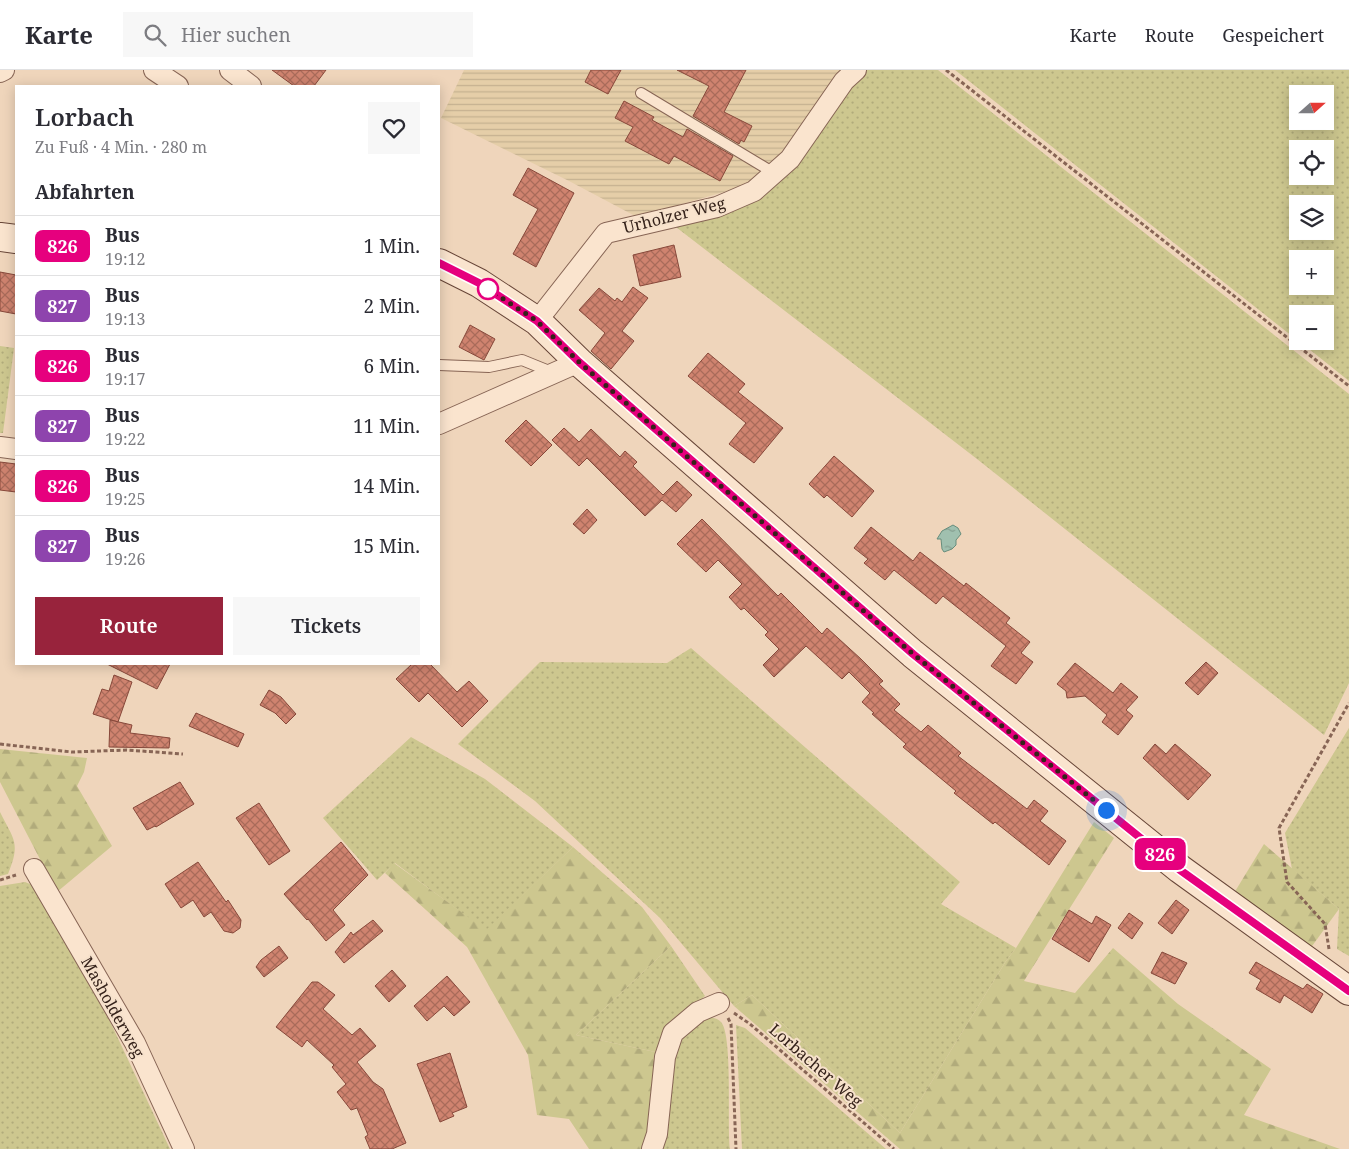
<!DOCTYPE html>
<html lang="de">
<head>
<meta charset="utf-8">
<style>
  :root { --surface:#fff; --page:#f7f7f7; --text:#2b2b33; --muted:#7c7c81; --line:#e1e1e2; --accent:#98233c }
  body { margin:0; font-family:"Noto Serif",serif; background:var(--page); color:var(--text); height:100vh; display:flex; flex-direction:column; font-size:19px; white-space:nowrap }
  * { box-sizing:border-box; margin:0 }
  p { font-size:16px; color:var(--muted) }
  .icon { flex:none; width:28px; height:28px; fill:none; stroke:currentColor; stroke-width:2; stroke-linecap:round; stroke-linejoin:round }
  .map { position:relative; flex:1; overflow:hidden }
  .panel { position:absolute; left:15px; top:15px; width:425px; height:580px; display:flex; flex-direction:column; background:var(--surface); border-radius:0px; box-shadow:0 2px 12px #0003 }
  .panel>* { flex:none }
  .badge { padding:0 10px; border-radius:8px; font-size:18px; line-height:32px }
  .needle { width:32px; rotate:69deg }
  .buttons { position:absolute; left:1289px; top:15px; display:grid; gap:10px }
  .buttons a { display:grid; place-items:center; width:45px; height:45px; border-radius:0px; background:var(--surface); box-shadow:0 2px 12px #0003; font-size:25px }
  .you { position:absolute; width:25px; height:25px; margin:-12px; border:4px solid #fff; border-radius:50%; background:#1a73e8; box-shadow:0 0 0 8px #1a73e833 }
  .map>.badge { position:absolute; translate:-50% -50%; box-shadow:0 0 0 2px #fff }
  h2 { padding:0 20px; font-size:19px; line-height:45px }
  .round { display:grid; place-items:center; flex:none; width:52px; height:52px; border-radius:0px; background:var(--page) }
  .overview { display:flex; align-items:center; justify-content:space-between; height:85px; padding:0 20px }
  h1 { font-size:24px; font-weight:600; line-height:38px }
  .action { display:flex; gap:10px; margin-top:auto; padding:10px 20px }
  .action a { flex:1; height:58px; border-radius:0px; background:var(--accent); color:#fff; font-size:20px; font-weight:600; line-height:58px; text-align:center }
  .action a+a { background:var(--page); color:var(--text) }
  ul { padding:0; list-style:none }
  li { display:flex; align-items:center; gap:15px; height:60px; padding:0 20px; border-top:1px solid var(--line) }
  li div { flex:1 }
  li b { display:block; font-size:19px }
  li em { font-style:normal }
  li .badge { min-width:55px; font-weight:700; text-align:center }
  header { display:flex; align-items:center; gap:30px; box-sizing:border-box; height:70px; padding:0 25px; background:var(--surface); border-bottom:1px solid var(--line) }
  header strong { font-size:24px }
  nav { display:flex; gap:28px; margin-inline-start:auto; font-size:18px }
  .search { width:350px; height:45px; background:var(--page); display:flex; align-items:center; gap:12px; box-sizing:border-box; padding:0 18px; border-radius:0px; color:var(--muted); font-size:19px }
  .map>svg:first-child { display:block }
  .farmland { fill:url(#farmland-rules) }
  .grass { fill:url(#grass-dots); fill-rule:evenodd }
  .forest { fill:url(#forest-firs) }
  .water { fill:url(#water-ripples); stroke:#678d7c }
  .building { fill:url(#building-cross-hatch); stroke:#87483a }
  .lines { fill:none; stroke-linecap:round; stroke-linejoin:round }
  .lane-casing { stroke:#876555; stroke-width:12 }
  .street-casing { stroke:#876555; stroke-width:22 }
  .secondary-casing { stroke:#684638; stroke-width:30 }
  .path { stroke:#876555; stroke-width:3; stroke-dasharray:4 2.5; stroke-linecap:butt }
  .lane { stroke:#fae4ce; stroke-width:10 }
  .street { stroke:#fae4ce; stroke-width:20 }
  .secondary { stroke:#fae4ce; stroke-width:28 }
  .line-casing { stroke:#fff; stroke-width:11 }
  .line { stroke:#e6007e; stroke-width:8 }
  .walk { stroke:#35221a; stroke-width:5; stroke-dasharray:0 9 }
  .stop-dot { fill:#fff; stroke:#e6007e; stroke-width:2.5 }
  .labels { text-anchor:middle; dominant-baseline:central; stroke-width:4; stroke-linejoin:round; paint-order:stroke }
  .street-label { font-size:16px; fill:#35221a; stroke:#f6e1cb }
</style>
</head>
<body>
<header>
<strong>Karte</strong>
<div class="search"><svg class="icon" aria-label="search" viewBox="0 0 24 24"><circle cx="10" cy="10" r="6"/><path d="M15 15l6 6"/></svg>Hier suchen</div>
<nav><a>Karte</a><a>Route</a><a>Gespeichert</a></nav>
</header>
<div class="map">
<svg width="1349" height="1079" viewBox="0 0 1349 1079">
  <defs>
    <pattern id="farmland-rules" width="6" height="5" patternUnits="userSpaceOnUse" patternTransform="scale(1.25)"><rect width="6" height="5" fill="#e5cea8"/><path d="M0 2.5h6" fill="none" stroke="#c5b190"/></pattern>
    <pattern id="grass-dots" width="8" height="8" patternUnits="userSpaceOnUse" patternTransform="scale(1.25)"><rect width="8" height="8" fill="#cdc78f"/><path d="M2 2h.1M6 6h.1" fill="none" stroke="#b1ab7b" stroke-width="1.8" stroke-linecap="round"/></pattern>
    <pattern id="forest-firs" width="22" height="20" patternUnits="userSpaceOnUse" patternTransform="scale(1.25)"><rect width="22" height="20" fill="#cdc78f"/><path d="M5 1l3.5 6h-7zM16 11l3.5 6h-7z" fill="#b1ab7b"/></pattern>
    <pattern id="water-ripples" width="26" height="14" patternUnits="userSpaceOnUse" patternTransform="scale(1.25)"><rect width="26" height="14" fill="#a0c0af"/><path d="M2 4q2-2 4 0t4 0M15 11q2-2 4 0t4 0" fill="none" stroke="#839c8e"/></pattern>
    <pattern id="building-cross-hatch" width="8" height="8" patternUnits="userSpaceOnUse" patternTransform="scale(1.25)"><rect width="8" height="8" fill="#cf836f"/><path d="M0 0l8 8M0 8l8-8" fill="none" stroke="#a96b5a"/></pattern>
  </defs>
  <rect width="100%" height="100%" fill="#efd5bb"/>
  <!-- farmland -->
  <polygon class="farmland" points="464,0 847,0 785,86 741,117 637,147 569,111 441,48"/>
  <!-- grass -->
  <g class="grass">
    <polygon points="864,0 938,0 1349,324 1349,613 1324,665 977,389 672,154 761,127"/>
    <path d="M955,0H1349V311L1299,271H1325V244H1298L1297,270ZM1298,24H1325V51H1298ZM1298,79H1325V106H1298ZM1298,134H1325V161H1298ZM1298,189H1325V216H1298Z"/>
    <polygon points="0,276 14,278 3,363 0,363"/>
    <polygon points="691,578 960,812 941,834 1016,878 1006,891 900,1063 752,925 734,936 660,848 535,731 458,674 540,592 667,593"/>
    <polygon points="1349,658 1349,886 1337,879 1339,839 1292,799 1285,763"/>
    <polygon points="411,667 485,709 573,777 486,861 395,793 377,810 323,748"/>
    <path d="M0,742C14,770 21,773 8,804L0,806Z"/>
    <polygon points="25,812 40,818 107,945 170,1079 0,1079 0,816"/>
    <polygon points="671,876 705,926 668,958 660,983 576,965"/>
    <path d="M702,947C709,947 716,947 721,952C733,965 727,1056 730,1079H658L676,966Z"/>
    <polygon points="736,955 745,958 886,1079 742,1079"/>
  </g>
  <!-- forest -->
  <g class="forest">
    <polygon points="0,679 87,688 84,702 77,716 112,776 57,822 0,712"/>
    <polygon points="1094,752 1114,768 1024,911 1075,923 1113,878 1178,934 1271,999 1244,1045 1340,1079 900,1079 734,936 752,925 900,1063 1006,891 1016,878"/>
    <polygon points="1264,774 1339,839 1307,883 1231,828"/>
    <polygon points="573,777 642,837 671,876 576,965 660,983 647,1079 589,1079 569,1049 537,1045 528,985 467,877 385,803 394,793 486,860"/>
  </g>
  <!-- water -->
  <polygon class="water" points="953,455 958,458 961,464 956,470 956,475 952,479 944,482 942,479 941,469 937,469 942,461"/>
  <!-- building -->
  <g class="building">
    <polygon points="272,0 326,0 314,16 294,16"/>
    <polygon points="591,0 621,0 608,24 585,12"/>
    <polygon points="677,0 746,0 724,42 752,56 744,72 741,70 739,74 693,46 709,16"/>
    <polygon points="624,31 654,47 652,50 683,67 687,59 733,86 720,111 674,86 669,94 625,71 633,57 615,48"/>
    <polygon points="528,98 574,123 536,197 513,184 538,139 513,125"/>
    <polygon points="674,175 681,207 640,216 633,185"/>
    <polygon points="0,202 16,205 16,244 0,241"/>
    <polygon points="633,217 648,228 622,261 634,271 611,299 591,281 605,263 579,240 599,218 615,231 617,228 622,232"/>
    <polygon points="470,255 495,269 484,290 459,277"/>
    <polygon points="708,283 745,314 738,322 783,358 754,393 729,374 746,353 688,306"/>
    <polygon points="526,350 552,375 531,396 505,371"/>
    <polygon points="564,358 579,372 591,359 620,387 625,381 637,392 633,396 663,425 677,411 692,425 676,442 662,430 645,446 587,388 579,396 552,370"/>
    <polygon points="834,386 874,421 852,447 827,425 824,428 809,414"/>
    <polygon points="0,392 16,394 16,422 0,420"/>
    <polygon points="587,439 597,450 584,464 573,454"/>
    <polygon points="702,449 778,526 781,523 822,564 827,558 861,589 883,611 879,614 900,634 894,640 921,662 928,655 961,683 958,686 1027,739 1034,730 1048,741 1040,751 1066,771 1049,795 995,752 993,754 954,723 956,721 903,677 906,674 872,644 874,643 862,632 870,623 849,602 842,609 806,576 774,607 763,595 779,579 765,565 768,562 744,538 741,540 729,527 742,514 718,490 706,502 677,474"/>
    <polygon points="871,457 913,491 920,482 964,516 966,513 1010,548 1006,553 1030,572 1021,583 1033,592 1016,614 991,596 1006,576 943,526 936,534 894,500 885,510 864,493 868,489 854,478"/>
    <polygon points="1206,592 1218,603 1198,625 1185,613"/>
    <polygon points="1075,593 1113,623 1121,613 1138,627 1126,640 1133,646 1118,665 1102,652 1107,645 1085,626 1067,628 1066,621 1057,614"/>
    <polygon points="107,594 170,594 157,619"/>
    <polygon points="412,594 430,594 457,622 469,611 488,631 462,657 428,623 419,632 396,609"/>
    <polygon points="114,605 132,612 118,652 93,644 102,619 109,621"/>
    <polygon points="269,620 281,627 296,644 286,654 275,643 260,635"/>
    <polygon points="196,643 244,664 238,677 189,656"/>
    <polygon points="110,650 132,655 130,663 170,668 169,678 109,677"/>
    <polygon points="1155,674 1166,684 1175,674 1211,705 1188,730 1143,688"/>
    <polygon points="180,712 194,734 156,757 155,756 147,760 133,738"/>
    <polygon points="259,733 290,781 269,795 236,748"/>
    <polygon points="341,772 368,805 333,840 345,855 326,871 308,849 307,850 284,824"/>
    <polygon points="198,792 226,832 228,830 241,850 240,858 233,863 224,861 211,842 204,847 193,830 181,838 165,814"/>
    <polygon points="1176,830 1189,840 1172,864 1158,853"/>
    <polygon points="1069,840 1092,854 1096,846 1111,855 1089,892 1052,869"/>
    <polygon points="1129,843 1143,853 1132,869 1118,858"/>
    <polygon points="373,850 383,861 344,893 335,882 351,862 353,865"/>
    <polygon points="279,876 288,888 264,907 256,897 261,890"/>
    <polygon points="1162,882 1187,893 1175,914 1151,903"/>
    <polygon points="1256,892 1303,919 1307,914 1323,924 1312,943 1284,925 1280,933 1256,919 1261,910 1249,903"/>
    <polygon points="392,900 406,916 389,932 375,916"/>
    <polygon points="447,906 470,932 454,946 444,936 427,951 414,936"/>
    <polygon points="312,912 318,912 335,925 323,939 352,965 360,958 376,976 357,992 373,1012 383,1019 406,1073 392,1079 370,1079 365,1067 368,1065 357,1038 351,1040 337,1022 346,1014 332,997 334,995 307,970 302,977 276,957"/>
    <polygon points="450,983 467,1037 452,1043 454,1046 440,1052 417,994"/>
  </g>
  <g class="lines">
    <defs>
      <g id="lane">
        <polyline points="641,23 774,103"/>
        <polyline points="439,295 489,297 522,290 554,303"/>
      </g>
      <g id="street">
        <polyline points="154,0 178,16"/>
        <polyline points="230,0 251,16"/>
        <polyline points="0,2 4,0"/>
        <polyline points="537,251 606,163 717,137 754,121 790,89 844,11 856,0"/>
        <polyline points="439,354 579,292"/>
        <polyline points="0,377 16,379"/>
        <polyline points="34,799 135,973 184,1079"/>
        <polyline points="652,1079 657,1064 665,987 673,963 698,942 719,933"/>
      </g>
      <g id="secondary">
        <polyline points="0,167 16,169"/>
        <polyline points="439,193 479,213 537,251 579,292 913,584 1180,799 1349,921"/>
      </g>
    </defs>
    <!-- lane casing -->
    <use href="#lane" class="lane-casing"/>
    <!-- street casing -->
    <use href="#street" class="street-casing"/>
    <!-- secondary casing -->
    <use href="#secondary" class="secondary-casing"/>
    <!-- path -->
    <g class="path">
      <polyline points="946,0 1349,316"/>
      <polyline points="0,674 72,682 127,680 183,684"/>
      <polyline points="0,810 16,805"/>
      <polyline points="1329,879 1325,854 1287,812 1279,758 1349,633"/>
      <polyline points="734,943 750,954 894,1079"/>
      <polyline points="728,948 731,954 736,1079"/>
    </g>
    <!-- lane -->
    <use href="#lane" class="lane"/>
    <!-- street -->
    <use href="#street" class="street"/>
    <!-- secondary -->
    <use href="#secondary" class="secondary"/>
  </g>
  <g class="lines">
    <defs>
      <polyline id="line" points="439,193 479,213 537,251 579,292 913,584 1180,800 1349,921"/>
    </defs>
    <!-- line casing -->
    <use href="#line" class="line-casing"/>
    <!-- line -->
    <use href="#line" class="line"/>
    <!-- walk -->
    <polyline class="walk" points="488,219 537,251 579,292 913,584 1106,740"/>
  </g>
  <!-- markers -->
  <circle class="stop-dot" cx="488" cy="219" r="10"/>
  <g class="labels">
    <!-- street labels -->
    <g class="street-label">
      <text transform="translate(674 145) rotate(-14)">Urholzer Weg</text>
      <text transform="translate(113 937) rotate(61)">Masholderweg</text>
      <text transform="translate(816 995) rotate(41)">Lorbacher Weg</text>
    </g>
  </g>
</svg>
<div class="buttons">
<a><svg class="needle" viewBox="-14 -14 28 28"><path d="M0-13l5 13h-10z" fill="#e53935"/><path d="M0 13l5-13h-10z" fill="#7c7c81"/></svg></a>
<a><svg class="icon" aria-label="locate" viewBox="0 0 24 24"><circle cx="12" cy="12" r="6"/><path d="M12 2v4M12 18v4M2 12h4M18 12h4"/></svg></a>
<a><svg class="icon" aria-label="layers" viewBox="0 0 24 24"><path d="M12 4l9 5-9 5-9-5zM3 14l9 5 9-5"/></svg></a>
<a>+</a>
<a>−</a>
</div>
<div class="you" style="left:1106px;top:740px"></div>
<b class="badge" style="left:1160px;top:784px;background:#e6007e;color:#fff">826</b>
<section class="panel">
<div class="overview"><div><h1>Lorbach</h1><p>Zu Fuß · 4 Min. · 280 m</p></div><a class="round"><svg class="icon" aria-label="heart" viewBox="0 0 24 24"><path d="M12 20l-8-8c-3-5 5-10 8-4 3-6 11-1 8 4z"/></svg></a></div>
<h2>Abfahrten</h2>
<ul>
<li><span class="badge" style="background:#e6007e;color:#fff">826</span><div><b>Bus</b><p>19:12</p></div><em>1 Min.</em></li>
<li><span class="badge" style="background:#8e44ad;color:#fff">827</span><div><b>Bus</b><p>19:13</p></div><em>2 Min.</em></li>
<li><span class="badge" style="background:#e6007e;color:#fff">826</span><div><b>Bus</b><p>19:17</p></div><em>6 Min.</em></li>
<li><span class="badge" style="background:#8e44ad;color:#fff">827</span><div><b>Bus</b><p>19:22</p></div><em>11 Min.</em></li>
<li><span class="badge" style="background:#e6007e;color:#fff">826</span><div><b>Bus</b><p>19:25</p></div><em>14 Min.</em></li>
<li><span class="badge" style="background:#8e44ad;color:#fff">827</span><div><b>Bus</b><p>19:26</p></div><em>15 Min.</em></li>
</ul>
<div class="action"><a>Route</a><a>Tickets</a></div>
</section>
</div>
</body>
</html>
